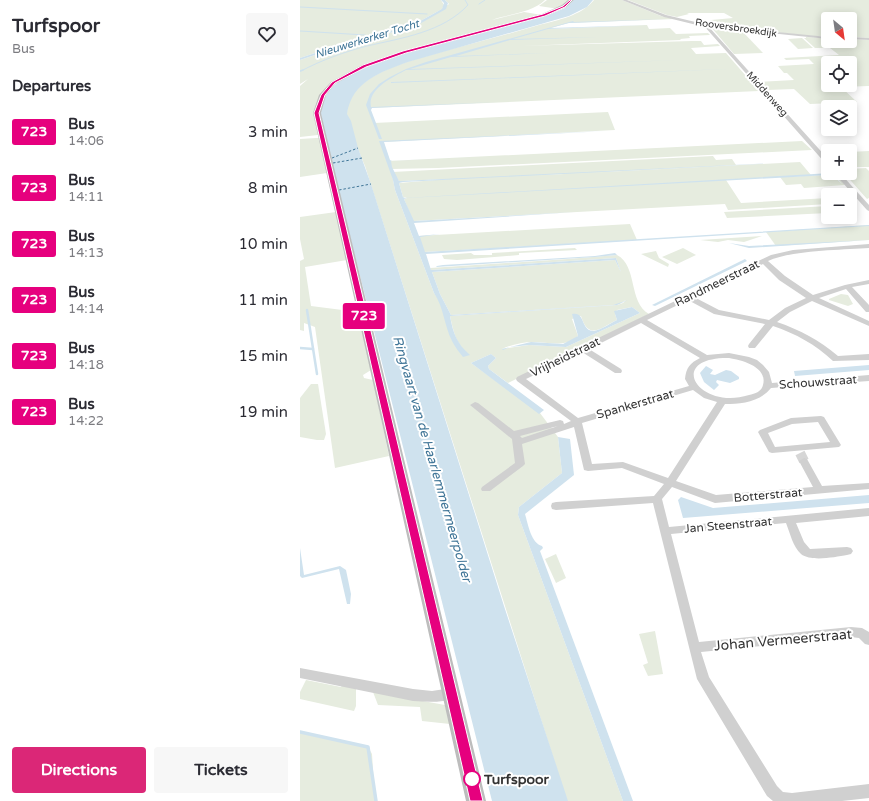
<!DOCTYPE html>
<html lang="en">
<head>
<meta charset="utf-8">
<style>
  :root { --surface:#fff; --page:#f7f7f7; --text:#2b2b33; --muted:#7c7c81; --accent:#db2777 }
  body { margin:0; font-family:"Varela Round",sans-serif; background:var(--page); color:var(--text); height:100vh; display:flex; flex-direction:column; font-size:15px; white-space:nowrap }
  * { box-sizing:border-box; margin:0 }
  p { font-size:13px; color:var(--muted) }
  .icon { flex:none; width:22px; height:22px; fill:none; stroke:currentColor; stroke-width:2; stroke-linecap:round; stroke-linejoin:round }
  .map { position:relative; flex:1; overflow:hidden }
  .side { display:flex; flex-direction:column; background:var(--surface); width:300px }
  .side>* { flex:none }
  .badge { padding:0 8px; border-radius:3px; font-size:14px; line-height:26px }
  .needle { width:26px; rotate:151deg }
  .fabs { position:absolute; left:521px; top:12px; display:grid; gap:8px }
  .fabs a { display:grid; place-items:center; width:36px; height:36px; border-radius:4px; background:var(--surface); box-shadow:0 2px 10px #0003; font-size:20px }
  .map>.badge { position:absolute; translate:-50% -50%; box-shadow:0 0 0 2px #fff }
  h2 { padding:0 12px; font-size:15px; line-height:36px }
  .round { display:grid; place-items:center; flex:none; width:42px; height:42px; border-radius:4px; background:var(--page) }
  .headline { display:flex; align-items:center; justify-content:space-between; height:68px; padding:0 12px }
  h1 { font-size:19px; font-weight:700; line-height:30px }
  .button { display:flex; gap:8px; margin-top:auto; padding:8px 12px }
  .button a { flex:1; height:46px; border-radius:4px; background:var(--accent); color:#fff; font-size:16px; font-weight:700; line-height:46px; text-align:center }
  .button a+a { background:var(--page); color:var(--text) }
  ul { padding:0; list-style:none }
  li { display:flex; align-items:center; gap:12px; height:56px; padding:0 12px }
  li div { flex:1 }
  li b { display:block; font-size:15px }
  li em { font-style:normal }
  li .badge { min-width:44px; font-weight:700; text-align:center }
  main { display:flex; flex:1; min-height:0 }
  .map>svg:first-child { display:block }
  .green { fill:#e6ecdf; fill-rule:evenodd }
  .water { fill:#cfe2ee }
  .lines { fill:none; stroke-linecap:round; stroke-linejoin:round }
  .stream-far3 { stroke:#cfe2ee; stroke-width:1 }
  .stream-far2 { stroke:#cfe2ee; stroke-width:1.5 }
  .stream-far1 { stroke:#cfe2ee; stroke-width:2.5 }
  .stream { stroke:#cfe2ee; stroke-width:3.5 }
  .ferry { stroke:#3f7597; stroke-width:1; stroke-dasharray:2.5 2; stroke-linecap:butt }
  .street-tunnel { stroke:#d6d6d6; stroke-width:10; stroke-dasharray:10 5; stroke-linecap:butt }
  .street { fill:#d0d0d0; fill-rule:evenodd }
  .secondary { fill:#bdbdbd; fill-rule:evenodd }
  .line { fill:#e6007e; stroke:#fff }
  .stop-dot { fill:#fff; stroke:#e6007e; stroke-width:2 }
  .labels { text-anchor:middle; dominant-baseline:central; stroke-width:4; stroke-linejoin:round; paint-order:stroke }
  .far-street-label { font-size:10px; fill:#333; stroke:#fff }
  .far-water-label { font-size:11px; font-style:italic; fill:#3f7597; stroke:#fff }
  .street-label { font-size:12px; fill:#333; stroke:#fff }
  .water-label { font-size:13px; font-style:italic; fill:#3f7597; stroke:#fff }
  .near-street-label { font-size:14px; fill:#333; stroke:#fff }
  .near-stop-label { font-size:14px; font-weight:bold; fill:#333; stroke:#fff; text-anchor:start }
</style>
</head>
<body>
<main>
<section class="side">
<div class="headline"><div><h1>Turfspoor</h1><p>Bus</p></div><a class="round"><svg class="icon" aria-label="heart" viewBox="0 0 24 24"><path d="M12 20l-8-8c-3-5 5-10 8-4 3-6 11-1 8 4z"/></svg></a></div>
<h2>Departures</h2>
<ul>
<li><span class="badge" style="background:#e6007e;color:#fff">723</span><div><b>Bus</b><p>14:06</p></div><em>3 min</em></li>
<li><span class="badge" style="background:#e6007e;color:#fff">723</span><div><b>Bus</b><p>14:11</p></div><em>8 min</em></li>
<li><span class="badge" style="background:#e6007e;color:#fff">723</span><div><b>Bus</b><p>14:13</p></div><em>10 min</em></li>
<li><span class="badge" style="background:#e6007e;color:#fff">723</span><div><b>Bus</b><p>14:14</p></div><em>11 min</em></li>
<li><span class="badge" style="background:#e6007e;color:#fff">723</span><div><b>Bus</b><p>14:18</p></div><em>15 min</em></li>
<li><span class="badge" style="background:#e6007e;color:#fff">723</span><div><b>Bus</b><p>14:22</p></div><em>19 min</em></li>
</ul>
<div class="button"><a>Directions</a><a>Tickets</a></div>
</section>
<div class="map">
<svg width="569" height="801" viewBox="0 0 569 801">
  <rect width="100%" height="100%" fill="#fff"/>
  <!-- green -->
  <g class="green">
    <polygon points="0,0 141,0 144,5 142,9 113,25 45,43 0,58"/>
    <path d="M145,0H245C232,13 208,14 192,20L224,12L242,15L51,71L22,94L18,135L0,137V86L8,79L0,84V60L48,44L116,26L149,4Z"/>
    <polygon points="247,0 270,0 259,9 239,6"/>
    <path d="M294,0H322L361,16L375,19L268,23L248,29L347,25L349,29L370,28L376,34L408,33L410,35L389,36L390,38L380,39L381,40L220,46L392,41H401L404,45L418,44L420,46L391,48L396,54L426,53L459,91L70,108L74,123L308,112L315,130L82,142L88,161L502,141L512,150L138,168L91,169L95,190L134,293L139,300L144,314L152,340L169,355C156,343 154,334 150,316L317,305L323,303L326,300L319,304L313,305L151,315L140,294L132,272L315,260L321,272L316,258L131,270L130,268L268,259L317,255C338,266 328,302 349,314L208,383L189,369L188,366L196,358L191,354L171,363L240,413L258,437L262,473L219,507L218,515L323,801H267L65,166C61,156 47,123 47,114C47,105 51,94 59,87C82,66 118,59 148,50C178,42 209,34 239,25C258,20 281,16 294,0ZM332,307L340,313L266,347L229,345L202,349C210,345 223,342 233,342C249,342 265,348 278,336L272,319L281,316C289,341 300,328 317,320L315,314L317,310Z"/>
    <polygon points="328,0 569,0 569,38 550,37 550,19 528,19 528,36 510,36 412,25 408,24 411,20 433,18 424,13 387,13 389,14 377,17 367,15"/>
    <polygon points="411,27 441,30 463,53 434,54"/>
    <path d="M506,37L528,38V41H550V39L569,40V86L541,87L557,102L510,104L494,89L467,90L459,82L494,80L487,73H484L478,66L514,64L509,59L486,60L484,58L539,55L530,48H515L504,38H506ZM528,63H550V85H528Z"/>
    <polygon points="502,38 513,48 498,49 488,39"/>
    <polygon points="16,138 19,138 27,173 0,177 0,139"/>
    <polygon points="569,151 569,167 550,167 550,152"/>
    <polygon points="413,156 416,160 432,159 436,165 245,175 500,162 511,175 426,180 441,203 528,198 528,204 428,210 425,204 113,221 104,199 107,198 103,197 99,183 148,179 101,181 99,181 92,172"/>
    <polygon points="566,168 569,171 569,198 567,199 544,173 550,173 550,169"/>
    <polygon points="534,174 536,174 545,185 504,188 501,184 486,185 480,177 529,175 532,175 542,184"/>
    <polygon points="528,206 528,213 427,218 424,212"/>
    <polygon points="36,212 47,260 5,267 11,306 58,312 71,370 63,375 64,378 73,380 89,456 35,468 15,327 4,323 4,331 0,330 0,261 4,259 0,239 0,217"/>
    <polygon points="330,224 337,240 124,252 118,236"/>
    <polygon points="569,225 569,240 476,246 466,232"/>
    <polygon points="462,236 444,242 428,240 418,242 400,240"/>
    <polygon points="275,248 277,250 219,253 219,255 157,260 144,259 142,255 171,253 174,255 192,255 192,253"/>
    <polygon points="383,248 396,255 377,264 362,257"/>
    <polygon points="356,251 359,258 369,264 368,267 341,254"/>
    <polygon points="541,294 548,295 553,304 548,306 529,300 529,299"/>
    <polygon points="11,384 18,384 26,434 24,440 17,440 0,437 0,398"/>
    <polygon points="256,554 266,578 256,583 245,559"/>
    <polygon points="355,631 363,674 348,676 343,665 348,663 339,634"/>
    <polygon points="6,680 41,687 42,685 56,688 56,706 54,711 0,699 0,692"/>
    <polygon points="73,692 145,705 150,724 122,721 120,707 78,705"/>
    <polygon points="0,733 68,747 72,754 75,801 0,801"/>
  </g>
  <!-- water -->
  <g class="water">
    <polygon points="141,0 145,0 148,3 146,9 116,26 48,44 0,60 0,58 45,43 113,25 142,9 144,3"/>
    <path d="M274,0H293L287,7L269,16L108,62C81,72 52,81 47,114L51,121L58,148L71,184L204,606L268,801H192L40,196L21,114C21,101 27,91 37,83C63,61 107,53 139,44C176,34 214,24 251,14L265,8Z"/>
    <path d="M368,19L269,23L250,28L348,25L248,29L213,39L298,37L210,40L156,56L248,53L151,57L110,69L380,60L106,70C93,77 67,89 71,107L198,102L72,108L71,110L76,123L167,119L76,123L82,139H79L66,105L70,94L79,84L90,77L106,69L126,62L273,21H274L273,22Z"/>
    <polygon points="426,69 427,69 91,83 91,82"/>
    <path d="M307,131L84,142L90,160L92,161L407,145L91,161L92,167L99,181H101L518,161L103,182L99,183L103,197L105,198L531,173L542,184L532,175H529L107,198L104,199L114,221L275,212L114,223L119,236L140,234L120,237L125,252L569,225V226L126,254L131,270L316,258L321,272L315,260L132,272L140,294L151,315L313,305L328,300L317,305L150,316C153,333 157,344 170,355L163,357C159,352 155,347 152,341C144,325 144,308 134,293L95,190L93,180L79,141Z"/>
    <polygon points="569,240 449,248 429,243 449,246"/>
    <polygon points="315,253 317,255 295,257 136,267 137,266 143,265 295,256"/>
    <polygon points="445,259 447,261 355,306 352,305"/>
    <path d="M332,307L340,313L266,347L229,345L210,347L203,350L202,349L231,342L263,344L278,336L272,314C286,311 280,331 294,331C301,330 311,323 317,320L314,311Z"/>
    <polygon points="191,354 196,358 188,366 189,369 244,410 239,414 171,363"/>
    <polygon points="569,365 569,370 495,376 494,371"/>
    <polygon points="406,366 413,370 410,374 415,375 426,370 431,371 439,377 439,379 430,383 417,380 416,382 419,385 414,390 404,382 400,373"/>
    <path d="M258,437L270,439L274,475L225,514C228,524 231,543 242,546L243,548L240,551L333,801H323L218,515L219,507L262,473Z"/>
    <polygon points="569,495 569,503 383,518 378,500 381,497 413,508"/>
    <polygon points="0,548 4,575 40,566 46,570 51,594 50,604 47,604 39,569 2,578 0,576"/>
  </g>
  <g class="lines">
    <!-- stream-far3 -->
    <g class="stream-far3">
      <polyline points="179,4 185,0"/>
      <polyline points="0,7 127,14"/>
      <polyline points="0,31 65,35"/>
      <path d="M1,71C22,60 44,52 67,46C102,38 143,32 168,5L165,0"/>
    </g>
    <!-- stream-far2 -->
    <polyline class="stream-far2" points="0,71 3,70"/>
    <!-- stream-far1 -->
    <g class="stream-far1">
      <polyline points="7,310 17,374"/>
      <polyline points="0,348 13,349"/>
    </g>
    <!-- stream -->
    <polyline class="stream" points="0,732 68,747 76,801"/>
    <!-- ferry -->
    <g class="ferry">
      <polyline points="32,158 58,148"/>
      <polyline points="33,163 62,158"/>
      <polyline points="39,190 71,184"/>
    </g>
    <!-- street-tunnel -->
    <polyline class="street-tunnel" points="500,453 504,461"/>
    <!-- street -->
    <g class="street">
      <polygon points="322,0 327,0 366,15 408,25 528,37 528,39 409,27 528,159 528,165 526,164 405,27 364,17"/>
      <polygon points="550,37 569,38 569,40 550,39"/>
      <polygon points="534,173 540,173 569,205 569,211 567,210"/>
      <path d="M569,244V248C542,250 492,250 468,261L485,276L513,295L545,285L569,280V284L552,287L569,305V312H566L546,289L519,298L569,321V326L512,301L490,312L477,322C500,330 519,340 538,356L569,354V360L533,361C515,344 496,334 473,326L455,348H449L448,346L449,344L465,324L414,314L388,300L347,320L407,355L429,353L449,357L457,360L463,365L469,372L472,383L569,375V381L471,388C460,402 441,404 425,404L376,481L416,495L513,487L499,461L504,458L507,459L522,486L569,483V489L415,503L372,487L362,499L369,527L569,508V516L496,523L504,542L510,549L547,547L551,548L553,551L551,554L547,555C535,557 511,562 501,554C493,547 490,533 486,523L371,534L399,642L551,627L562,628L569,632V645L565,644L559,638L551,637L401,652L409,677L477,786L483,792L492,793L569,784V798L542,801H473L467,796L397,679L353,503L256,510L252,509L251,506L252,503L256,502L354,496L364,484L322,468L288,471L284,470L274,427L222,444L225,464L223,466L190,491H182L181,489L182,487L215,463L212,439L170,405L175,402L178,403L214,431L260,420L263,421L264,424L271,421L217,381L216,379L217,377L471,255L493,250ZM463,264L479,280L506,298L485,308L469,320L419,310L394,297ZM341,323L400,358C390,363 386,368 385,379L389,386L278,418L226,379L282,352L315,373H321L322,371L321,369L289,349ZM429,358C442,360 468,367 463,385C462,391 455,394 449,395C398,411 365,357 429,358ZM393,390L404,398L417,402L368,478L323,462L292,464L282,423ZM258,426L222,438L220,436Z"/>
      <path d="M521,416L524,417L541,445L539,447L472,453L469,452L458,432L460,430L491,418ZM518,422L530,442L475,447L468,433L492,424Z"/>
      <path d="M0,668L113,689L132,691L151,688L156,690L157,694L156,698C141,703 128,702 113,701L0,678Z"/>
    </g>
    <!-- secondary -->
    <polygon class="secondary" points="268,0 274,0 266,7 246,16 107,53 66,67 35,84 26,95 21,113 186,801 166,801 13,113 19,95 31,82 62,65 103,51 242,14 262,5"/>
  </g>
  <!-- line -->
  <polygon class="line" points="270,0 272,0 265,7 245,16 106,53 66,67 35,83 25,95 19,113 183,801 170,801 14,113 21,95 32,82 63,65 103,51 243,14 263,6"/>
  <!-- markers -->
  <circle class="stop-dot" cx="172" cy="779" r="8"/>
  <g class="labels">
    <!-- far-street labels -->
    <g class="far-street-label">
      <text transform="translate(436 28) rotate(8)">Rooversbroekdijk</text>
      <text transform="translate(467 94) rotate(48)">Middenweg</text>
    </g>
    <!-- far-water labels -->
    <g class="far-water-label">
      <text transform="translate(67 39) rotate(-17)">Nieuwerkerker Tocht</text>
    </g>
    <!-- street labels -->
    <g class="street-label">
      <text transform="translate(417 283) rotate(-26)">Randmeerstraat</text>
      <text transform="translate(265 357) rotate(-26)">Vrijheidstraat</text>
      <text transform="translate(518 382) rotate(-4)">Schouwstraat</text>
      <text transform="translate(335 404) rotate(-16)">Spankerstraat</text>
      <text transform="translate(468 495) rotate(-5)">Botterstraat</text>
      <text transform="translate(428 525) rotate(-5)">Jan Steenstraat</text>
    </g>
    <!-- water labels -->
    <g class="water-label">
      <text transform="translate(132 459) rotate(74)">Ringvaart van de Haarlemmermeerpolder</text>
    </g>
    <!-- near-street labels -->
    <g class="near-street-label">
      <text transform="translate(483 640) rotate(-5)">Johan Vermeerstraat</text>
    </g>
    <!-- near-stop labels -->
    <g class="near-stop-label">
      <text x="184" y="779">Turfspoor</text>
    </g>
  </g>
</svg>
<div class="fabs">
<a><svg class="needle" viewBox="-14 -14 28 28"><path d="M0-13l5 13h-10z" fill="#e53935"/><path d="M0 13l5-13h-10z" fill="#7c7c81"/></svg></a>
<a><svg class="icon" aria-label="locate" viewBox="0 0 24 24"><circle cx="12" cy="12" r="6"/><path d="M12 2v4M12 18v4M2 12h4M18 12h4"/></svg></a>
<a><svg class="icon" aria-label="layers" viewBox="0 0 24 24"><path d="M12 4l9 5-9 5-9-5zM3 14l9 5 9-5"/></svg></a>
<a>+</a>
<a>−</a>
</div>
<b class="badge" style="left:64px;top:316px;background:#e6007e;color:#fff">723</b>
</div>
</main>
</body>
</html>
